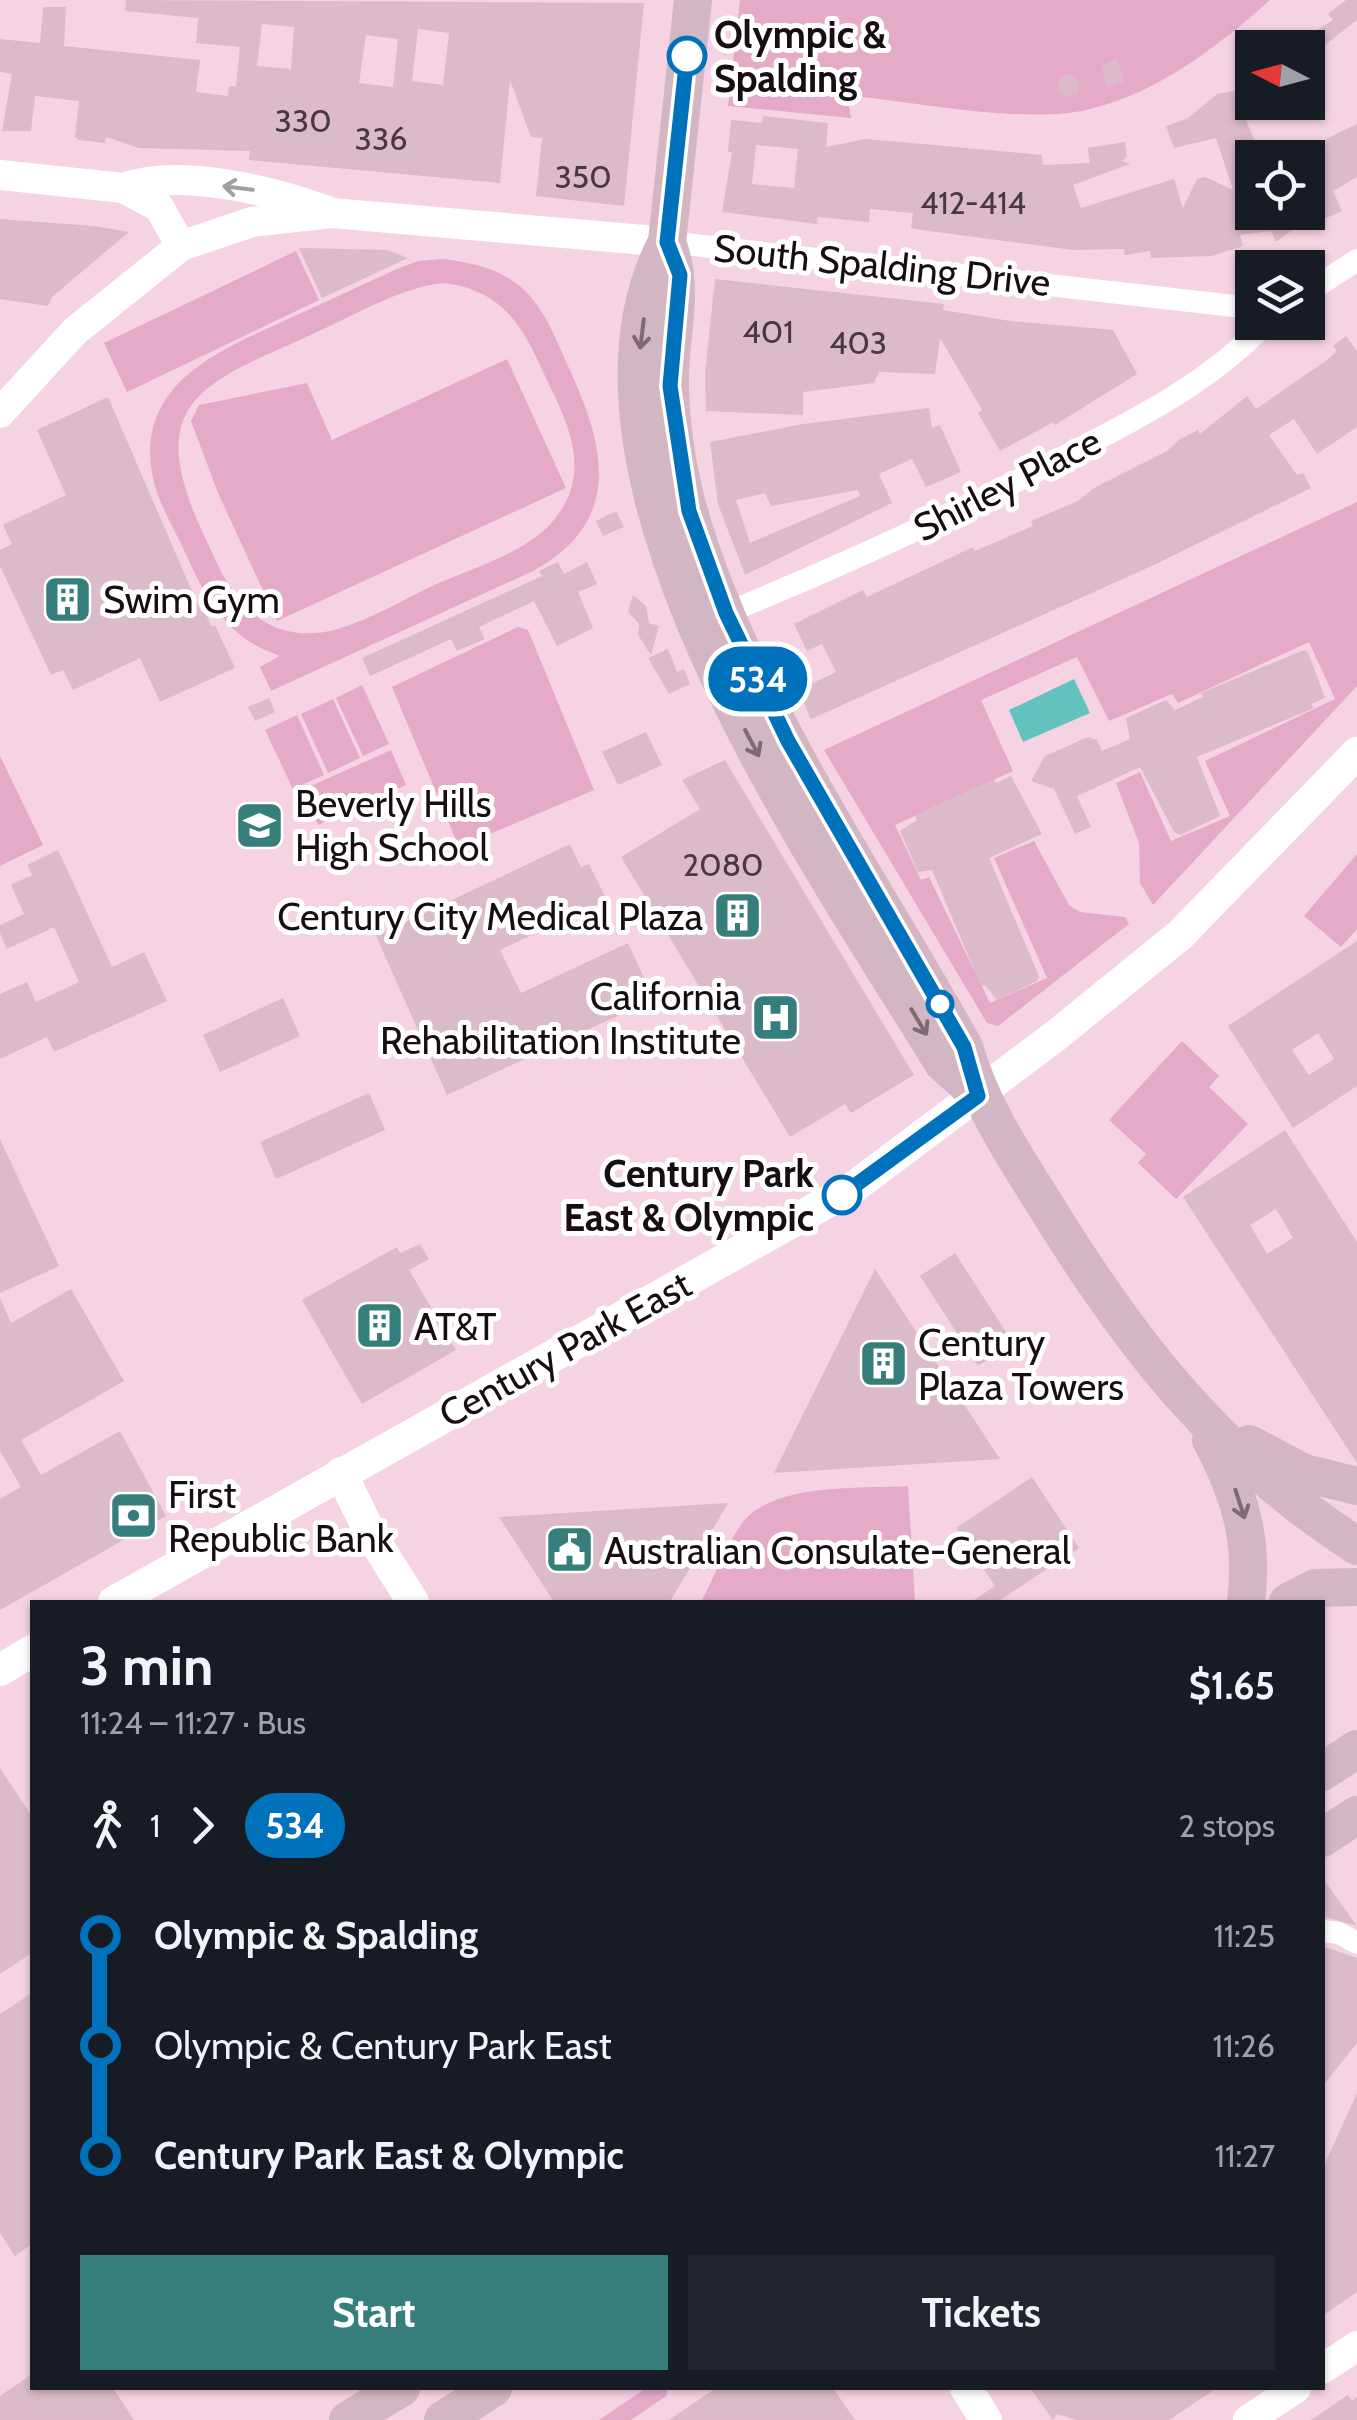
<!DOCTYPE html>
<html lang="en">
<head>
<meta charset="utf-8">
<style>
  :root { --surface:#171b24; --page:#20242c; --text:#f1f3f6; --muted:#9ea1a6; --accent:#367e7b }
  body { margin:0; font-family:Cabin,sans-serif; background:var(--page); color:var(--text); height:100vh; display:flex; flex-direction:column; font-size:38px; white-space:nowrap }
  * { box-sizing:border-box; margin:0 }
  p { font-size:32px; color:var(--muted) }
  .icon { flex:none; width:55px; height:55px; fill:none; stroke:currentColor; stroke-width:2; stroke-linecap:round; stroke-linejoin:round }
  .map { position:relative; flex:1; overflow:hidden }
  .drawer { position:absolute; left:30px; top:1600px; width:1295px; height:790px; display:flex; flex-direction:column; background:var(--surface); border-radius:0px; box-shadow:0 2px 8px #0004 }
  .drawer>* { flex:none }
  .badge { padding:0 20px; border-radius:32px; font-size:35px; line-height:65px }
  .needle { width:65px; rotate:276deg }
  .fabs { position:absolute; left:1235px; top:30px; display:grid; gap:20px }
  .fabs a { display:grid; place-items:center; width:90px; height:90px; border-radius:0px; background:var(--surface); box-shadow:0 2px 8px #0004; font-size:50px }
  .map>.badge { position:absolute; translate:-50% -50%; box-shadow:0 0 0 5px #fff }
  .legs { display:flex; align-items:center; gap:15px; height:110px; padding:0 50px; font-size:32px }
  .legs p { margin-inline-start:auto }
  .headline { display:flex; align-items:center; justify-content:space-between; height:170px; padding:0 50px }
  h1 { font-size:55px; font-weight:800; line-height:75px }
  .cta { display:flex; gap:20px; margin-top:auto; padding:20px 50px }
  .cta a { flex:1; height:115px; border-radius:0px; background:var(--accent); color:#fff; font-size:40px; font-weight:800; line-height:115px; text-align:center }
  .cta a+a { background:var(--page); color:var(--text) }
  ul { padding:0 50px; list-style:none }
  li { display:flex; align-items:center; gap:35px; height:110px; font-size:38px }
  li i { display:grid; place-items:center; width:15px; height:100%; margin:0 12px; background:currentColor }
  li i::after { content:''; width:25px; height:25px; margin:-12px; border:8px solid; border-radius:50%; background:var(--surface) }
  li p { margin-inline-start:auto }
  li:first-child i { background:linear-gradient(#0000 50%,currentColor 0) }
  li:last-child i { background:linear-gradient(currentColor 50%,#0000 0) }
  .map>svg:first-child { display:block }
  .green { fill:#e5aac6; fill-rule:evenodd }
  .water { fill:#64c2be }
  .building { fill:#dbbac9; fill-rule:evenodd }
  .lines { fill:none; stroke-linecap:round; stroke-linejoin:round }
  .minor { stroke:#fff; stroke-width:22 }
  .tertiary { stroke:#fff; stroke-width:30 }
  .secondary { stroke:#fff; stroke-width:32 }
  .primary { stroke:#d3b6c4; stroke-width:38 }
  .oneway { stroke:#a39ea1 }
  .oneway2 { stroke:#7f6a74 }
  .line-1-casing { stroke:#fff; stroke-width:22 }
  .line-1 { stroke:#0072bc; stroke-width:15 }
  .stop-1-dot { fill:#fff; stroke:#0072bc; stroke-width:5 }
  .labels { text-anchor:middle; dominant-baseline:central; stroke-width:10; stroke-linejoin:round; paint-order:stroke }
  .number-label { font-size:32px; fill:#493840 }
  .stop-label { font-size:38px; font-weight:bold; fill:#180d13; stroke:#fff; text-anchor:start }
  .street-label { font-size:38px; fill:#180d13; stroke:#fff }
  .poi-label { font-size:38px; fill:#180d13; stroke:#fff; text-anchor:start }
</style>
</head>
<body>
<div class="map">
<svg width="1357" height="2420" viewBox="0 0 1357 2420">
  <rect width="100%" height="100%" fill="#f6d3e3"/>
  <!-- green -->
  <g class="green">
    <path d="M740,0H1270C1219,46 1155,95 1086,110C1024,124 913,102 847,95L851,118L728,106Z"/>
    <polygon points="296,251 319,300 127,392 104,343"/>
    <path d="M443,259C473,263 499,268 522,288C546,310 556,340 569,368C604,445 625,519 535,570L271,691L260,667L280,656C224,637 206,598 183,548C172,525 158,502 153,478C134,384 218,351 286,320C323,303 360,286 397,269L418,261ZM443,283C494,289 517,316 537,359C556,401 587,448 569,495C563,510 550,527 537,536C508,558 468,570 434,585C403,600 371,619 338,629C314,636 286,635 265,622C230,601 219,566 202,531C140,396 209,382 317,332C357,314 399,288 443,283Z"/>
    <polygon points="507,359 566,488 277,621 218,493 191,421 199,405 307,383 332,440"/>
    <polygon points="1357,502 1357,686 1153,905 1140,883 1139,843 1116,783 1140,772 1171,841 1230,816 1205,761 1335,699 1309,642 1178,703 1172,694 1109,721 1077,657 981,700 1013,771 895,825 921,880 929,877 990,1003 1047,978 994,858 1034,841 1069,905 1080,912 1125,917 1129,924 998,1026 987,1023 824,750"/>
    <polygon points="518,627 528,630 594,790 459,847 392,687"/>
    <polygon points="362,685 389,744 363,756 336,698"/>
    <polygon points="333,699 360,758 328,773 301,714"/>
    <polygon points="297,715 324,775 293,789 265,730"/>
    <polygon points="391,750 406,785 318,825 302,790"/>
    <polygon points="0,756 43,845 0,866"/>
    <polygon points="1357,854 1357,929 1341,947 1304,916"/>
    <polygon points="1182,1041 1219,1076 1209,1087 1248,1124 1176,1199 1138,1163 1146,1154 1109,1120"/>
    <path d="M908,1486L915,1602H701C714,1578 724,1549 740,1526C770,1482 858,1489 908,1486Z"/>
    <polygon points="646,2388 668,2388 666,2396 631,2420 599,2420"/>
  </g>
  <!-- water -->
  <polygon class="water" points="1074,679 1090,713 1023,742 1009,710"/>
  <!-- building -->
  <g class="building">
    <path d="M126,0L644,3L624,206L536,196L542,138L531,137L510,80L500,183L249,160L250,151L139,148L106,137L105,143L79,140L75,137L79,101L35,96L31,131H2L12,74L0,72V39L40,43L43,7H66L64,46L200,60L196,92L228,96L229,86H236L240,47L196,43L198,18L125,11ZM262,24L294,27L291,69L257,66ZM418,29L449,33L443,85L412,81ZM366,35L398,39L393,87L359,83Z"/>
    <polygon points="1346,0 1357,0 1357,20 1308,58 1308,48 1298,42 1333,20 1328,14"/>
    <polygon points="1117,59 1124,81 1107,87 1101,65"/>
    <polygon points="1070,74 1079,80 1078,92 1066,97 1058,90 1060,77"/>
    <path d="M1252,87V94L1239,103L1262,158H1252V187L1240,193L1251,198L1252,212H1308V148L1357,124V177L1333,191L1342,211L1308,226V219L1276,242L1271,231L1240,235L1243,246L1212,256L1151,258L1150,251L1125,255L1124,249L1073,250L922,230L911,228L913,213L870,209L869,222L818,217L817,224L722,212L732,152H728L731,120L762,123L763,116L828,123L826,147L866,139L923,144L1042,155L1043,165L1090,163L1088,148L1125,142L1127,157L1122,161L1130,164L1073,185L1081,208L1174,179L1183,208L1197,179L1205,177L1233,190L1216,138L1174,148L1166,126L1188,118L1217,94ZM756,145L798,149L794,188L752,184Z"/>
    <polygon points="0,219 94,226 129,232 52,297 48,306 0,299"/>
    <polygon points="299,248 387,250 408,258 322,298"/>
    <polygon points="715,279 944,304 943,310 1010,321 1113,330 1137,374 1055,425 1053,422 1000,451 978,413 982,410 940,338 935,374 879,372 874,383 803,392 803,415 706,411 705,373"/>
    <polygon points="1346,336 1357,351 1357,427 1317,454 1294,419 1269,435 1297,475 1303,473 1311,488 1156,564 811,719 798,690 836,672 822,644 807,651 794,624 863,590 867,597 973,547 975,551 1033,526 1031,521 1078,501 1094,488 1167,451 1180,439 1198,430 1200,434 1247,396 1256,409 1327,360 1337,351 1333,346"/>
    <polygon points="108,397 201,612 204,610 212,627 215,625 235,668 160,702 140,658 73,690 63,670 51,675 0,566 0,550 12,544 3,525 66,495 37,430"/>
    <path d="M929,408L932,428L940,425L961,472L926,487L912,459L879,474L892,503L745,575L718,504L710,442L803,424ZM858,490L860,496L750,543L736,500L765,493L771,506Z"/>
    <polygon points="616,511 624,527 603,536 596,521"/>
    <polygon points="558,562 564,574 587,562 597,584 578,592 593,628 557,646 534,601 479,627 485,639 457,651 451,639 370,676 362,658 542,576 539,571"/>
    <polygon points="633,595 646,606 649,623 659,626 651,655 638,635 639,624 628,612"/>
    <polygon points="668,649 677,672 684,669 690,684 669,694 648,658"/>
    <polygon points="1304,650 1308,652 1325,698 1311,704 1314,708 1197,757 1220,816 1180,835 1174,832 1140,767 1077,796 1091,827 1075,834 1054,789 1031,781 1045,756 1088,737 1097,740 1102,751 1130,739 1126,718 1166,700 1175,710 1203,697 1201,693"/>
    <polygon points="269,698 275,712 255,721 248,707"/>
    <polygon points="646,732 662,765 618,785 602,752"/>
    <polygon points="725,760 914,1075 851,1113 845,1104 790,1137 621,857 700,809 682,780"/>
    <polygon points="1011,776 1042,834 989,858 1039,976 1037,981 997,1000 985,985 981,986 932,870 918,872 900,831 917,820 915,816 994,779 996,783"/>
    <polygon points="570,844 581,867 589,864 607,900 500,950 521,993 628,943 654,999 447,1095 376,936"/>
    <polygon points="58,850 112,967 144,952 167,1001 54,1052 47,1037 0,1059 0,994 27,982 36,1002 79,982 54,927 7,949 0,933 0,925 24,914 11,885 32,875 27,865"/>
    <path d="M1357,941V1086L1293,1128L1228,1026ZM1318,1033L1334,1059L1309,1075L1292,1050Z"/>
    <polygon points="283,998 300,1036 220,1072 203,1035"/>
    <polygon points="369,1093 385,1130 276,1179 260,1142"/>
    <path d="M1285,1130L1357,1242V1463L1183,1197ZM1276,1209L1293,1238L1267,1254L1250,1225Z"/>
    <polygon points="0,1139 59,1266 0,1293"/>
    <polygon points="420,1244 429,1259 409,1270 456,1350 362,1404 302,1300 397,1247 400,1253"/>
    <polygon points="955,1253 1013,1343 978,1366 920,1276"/>
    <polygon points="875,1269 1000,1459 774,1473"/>
    <polygon points="71,1289 124,1381 21,1440 41,1475 120,1431 166,1516 0,1610 0,1499 21,1487 0,1451 0,1298 11,1323"/>
    <polygon points="1032,1477 1079,1548 997,1602 971,1602 995,1586 956,1528"/>
    <polygon points="728,1503 670,1602 554,1602 499,1517"/>
    <polygon points="0,1768 32,1817 32,1953 0,1974"/>
    <polygon points="1322,1877 1357,1926 1322,1916"/>
    <polygon points="1322,1946 1357,1958 1357,2043 1322,2087"/>
    <polygon points="32,1993 32,2244 15,2256 0,2233 0,2014"/>
    <polygon points="1357,2093 1357,2292 1322,2316 1322,2170"/>
    <polygon points="32,2374 32,2388 113,2388 134,2420 0,2420 0,2396"/>
    <polygon points="716,2388 833,2388 855,2420 669,2420"/>
    <polygon points="1030,2388 1217,2388 1169,2420 1076,2420 1057,2414 1053,2420"/>
    <polygon points="1348,2395 1352,2401 1357,2397 1357,2420 1311,2420"/>
  </g>
  <g class="lines">
    <!-- minor -->
    <g class="minor">
      <polyline points="667,242 1252,308"/>
      <polyline points="1308,292 1357,260"/>
      <path d="M726,613C839,567 950,516 1058,460C1134,420 1207,385 1267,322"/>
      <polyline points="1322,1931 1339,1933 1357,1943"/>
    </g>
    <!-- tertiary -->
    <g class="tertiary">
      <polyline points="0,175 123,188 159,207 181,246 252,222 332,213 667,242"/>
      <path d="M123,188C179,168 269,190 325,210"/>
      <polyline points="0,413 75,331 181,246"/>
      <polyline points="1322,2369 1357,2346"/>
      <polyline points="1248,2420 1296,2388"/>
    </g>
    <!-- secondary -->
    <g class="secondary">
      <polyline points="341,1473 371,1535 413,1602"/>
      <polyline points="114,1602 854,1187 1054,1037 1180,935 1357,753"/>
      <polyline points="0,1670 32,1651"/>
      <polyline points="966,2388 986,2420"/>
    </g>
    <!-- primary -->
    <g class="primary">
      <path d="M693,0L667,242C544,473 824,868 943,1063L973,1090"/>
      <path d="M667,242C686,294 669,331 670,384C670,425 678,473 689,512C742,696 871,880 964,1047C981,1107 1014,1155 1047,1208C1132,1346 1219,1457 1357,1546"/>
      <path d="M1211,1440C1240,1495 1254,1540 1246,1602"/>
      <polyline points="1249,1444 1304,1473 1357,1486"/>
      <polyline points="1288,1602 1315,1588 1357,1587"/>
      <polyline points="1322,1772 1357,1749"/>
      <polyline points="1322,1838 1357,1815"/>
      <polyline points="348,2420 401,2388"/>
      <polyline points="443,2420 493,2388"/>
    </g>
  </g>
  <!-- one-way arrows -->
  <defs><path id="oneway-shaft" d="M-6 0H5M1.5-3L5.5 0L1.5 3" fill="none" stroke-width="1.6" stroke-linecap="round" stroke-linejoin="round" transform="scale(2.5)"/></defs>
  <use class="oneway" href="#oneway-shaft" transform="translate(238 188) rotate(-173)"/>
  <g class="oneway2">
    <use href="#oneway-shaft" transform="translate(642 334) rotate(97)"/>
    <use href="#oneway-shaft" transform="translate(752 743) rotate(62)"/>
    <use href="#oneway-shaft" transform="translate(919 1022) rotate(59)"/>
    <use href="#oneway-shaft" transform="translate(1240 1504) rotate(72)"/>
  </g>
  <g class="lines">
    <defs>
      <polyline id="line-1" points="687,56 667,242 680,275 670,386 689,511 726,613 788,741 964,1047 978,1096 842,1195"/>
    </defs>
    <!-- line-1 casing -->
    <use href="#line-1" class="line-1-casing"/>
    <!-- line-1 -->
    <use href="#line-1" class="line-1"/>
  </g>
  <!-- icons -->
  <defs>
    <symbol id="building-square" viewBox="-11 -11 22 22"><rect x="-9" y="-9" width="18" height="18" rx="4" fill="#367e7b" stroke="#fff"/><path d="M-4-6H4V6H1V3H-1V6H-4ZM-2.5-4.3h1.7v1.8h-1.7ZM.8-4.3h1.7v1.8H.8ZM-2.5-1h1.7V.8h-1.7ZM.8-1h1.7V.8H.8Z" fill="#fff"/></symbol>
    <symbol id="school-square" viewBox="-11 -11 22 22"><rect x="-9" y="-9" width="18" height="18" rx="4" fill="#367e7b" stroke="#fff"/><path d="M0-5L7-2L0 1L-7-2ZM-4 1L0 2.5L4 1V4Q0 6-4 4Z" fill="#fff"/></symbol>
    <symbol id="hospital-square" viewBox="-11 -11 22 22"><rect x="-9" y="-9" width="18" height="18" rx="4" fill="#367e7b" stroke="#fff"/><path d="M-5-5h3v3.5h4V-5h3V5h-3V1.5h-4V5h-3Z" fill="#fff"/></symbol>
    <symbol id="bank-square" viewBox="-11 -11 22 22"><rect x="-9" y="-9" width="18" height="18" rx="4" fill="#367e7b" stroke="#fff"/><path d="M-6-4H6V4H-6ZM0-2.3a2.3 2.3 0 1 0 0 4.6a2.3 2.3 0 1 0 0-4.6Z" fill="#fff"/></symbol>
    <symbol id="civic-square" viewBox="-11 -11 22 22"><rect x="-9" y="-9" width="18" height="18" rx="4" fill="#367e7b" stroke="#fff"/><path d="M-.6-6.5H3V-4.5H.6V-3L4-1V1h2V6H-6V1h2V-1L-.6-3ZM-1.2 2.5V6h2.4V2.5Z" fill="#fff"/></symbol>
  </defs>
  <g fill-rule="evenodd">
    <use href="#building-square" x="40" y="572" width="55" height="55"/>
    <use href="#school-square" x="232" y="798" width="55" height="55"/>
    <use href="#building-square" x="710" y="888" width="55" height="55"/>
    <use href="#hospital-square" x="748" y="990" width="55" height="55"/>
    <use href="#building-square" x="352" y="1298" width="55" height="55"/>
    <use href="#building-square" x="856" y="1336" width="55" height="55"/>
    <use href="#bank-square" x="106" y="1488" width="55" height="55"/>
    <use href="#civic-square" x="542" y="1522" width="55" height="55"/>
  </g>
  <!-- markers -->
  <g class="stop-1-dot">
    <circle cx="687" cy="56" r="18"/>
    <circle cx="940" cy="1004" r="12"/>
    <circle cx="842" cy="1195" r="18"/>
  </g>
  <g class="labels">
    <!-- number labels -->
    <g class="number-label">
      <text x="303" y="120">330</text>
      <text x="381" y="138">336</text>
      <text x="583" y="176">350</text>
      <text x="973" y="202">412-414</text>
      <text x="768" y="331">401</text>
      <text x="858" y="342">403</text>
      <text x="723" y="864">2080</text>
    </g>
    <!-- stop labels -->
    <g class="stop-label">
      <text x="714" y="34">Olympic &amp;<tspan x="714" dy="44">Spalding</tspan></text>
      <text x="814" y="1173" text-anchor="end">Century Park<tspan x="814" dy="44">East &amp; Olympic</tspan></text>
    </g>
    <!-- street labels -->
    <g class="street-label">
      <text transform="translate(882 265) rotate(6)">South Spalding Drive</text>
      <text transform="translate(1007 484) rotate(-27)">Shirley Place</text>
      <text transform="translate(565 1349) rotate(-29)">Century Park East</text>
    </g>
    <!-- poi labels -->
    <g class="poi-label">
      <text x="103" y="599">Swim Gym</text>
      <text x="295" y="803">Beverly Hills<tspan x="295" dy="44">High School</tspan></text>
      <text x="703" y="916" text-anchor="end">Century City Medical Plaza</text>
      <text x="741" y="996" text-anchor="end">California<tspan x="741" dy="44">Rehabilitation Institute</tspan></text>
      <text x="414" y="1326">AT&amp;T</text>
      <text x="918" y="1342">Century<tspan x="918" dy="44">Plaza Towers</tspan></text>
      <text x="168" y="1494">First<tspan x="168" dy="44">Republic Bank</tspan></text>
      <text x="604" y="1550">Australian Consulate-General</text>
    </g>
  </g>
</svg>
<div class="fabs">
<a><svg class="needle" viewBox="-14 -14 28 28"><path d="M0-13l5 13h-10z" fill="#e53935"/><path d="M0 13l5-13h-10z" fill="#9ea1a6"/></svg></a>
<a><svg class="icon" aria-label="locate" viewBox="0 0 24 24"><circle cx="12" cy="12" r="6"/><path d="M12 2v4M12 18v4M2 12h4M18 12h4"/></svg></a>
<a><svg class="icon" aria-label="layers" viewBox="0 0 24 24"><path d="M12 4l9 5-9 5-9-5zM3 14l9 5 9-5"/></svg></a>
</div>
<b class="badge" style="left:758px;top:679px;background:#0072bc;color:#fff">534</b>
<section class="drawer">
<div class="headline"><div><h1>3 min</h1><p>11:24 – 11:27 · Bus</p></div><b>$1.65</b></div>
<div class="legs"><svg class="icon" aria-label="walk" viewBox="0 0 24 24"><circle cx="13" cy="4" r="2"/><path d="M13 8l-2 6 4 7M11 14l-3 7M7 12l3-4h3l4 4"/></svg>1<svg class="icon" aria-label="forward" viewBox="0 0 24 24"><path d="M9 5l7 7-7 7"/></svg><b class="badge" style="background:#0072bc;color:#fff">534</b><p>2 stops</p></div>
<ul>
<li><i style="color:#0072bc"></i><b>Olympic &amp; Spalding</b><p>11:25</p></li>
<li><i style="color:#0072bc"></i><span>Olympic &amp; Century Park East</span><p>11:26</p></li>
<li><i style="color:#0072bc"></i><b>Century Park East &amp; Olympic</b><p>11:27</p></li>
</ul>
<div class="cta"><a>Start</a><a>Tickets</a></div>
</section>
</div>
</body>
</html>
